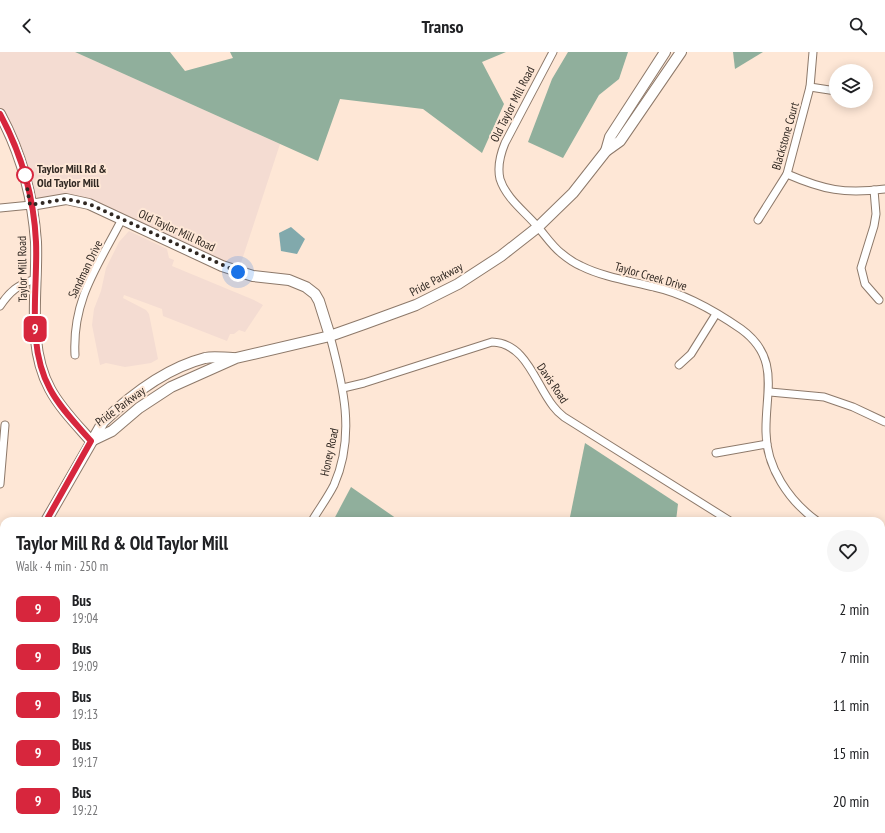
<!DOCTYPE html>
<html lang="en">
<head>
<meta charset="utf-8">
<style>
  :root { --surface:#fff; --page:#f6f6f6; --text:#202124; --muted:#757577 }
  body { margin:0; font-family:"PT Sans Narrow",sans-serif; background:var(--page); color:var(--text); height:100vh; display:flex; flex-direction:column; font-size:15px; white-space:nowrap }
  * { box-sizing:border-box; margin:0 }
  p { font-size:13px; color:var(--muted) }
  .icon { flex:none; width:22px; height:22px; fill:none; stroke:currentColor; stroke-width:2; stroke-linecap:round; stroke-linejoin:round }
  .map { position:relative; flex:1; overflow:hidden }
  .details { position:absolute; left:0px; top:465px; width:885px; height:316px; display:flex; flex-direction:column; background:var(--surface); border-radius:12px 12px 0 0; box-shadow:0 2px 10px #0003 }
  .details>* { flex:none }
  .badge { padding:0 8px; border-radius:6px; font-size:14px; line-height:26px }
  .tools { position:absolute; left:829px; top:12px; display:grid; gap:8px }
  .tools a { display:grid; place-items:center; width:44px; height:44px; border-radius:50%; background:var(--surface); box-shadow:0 2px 10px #0003; font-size:20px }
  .you { position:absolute; width:20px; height:20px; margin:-10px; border:3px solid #fff; border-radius:50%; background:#1a73e8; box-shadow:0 0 0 6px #1a73e833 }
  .map>.badge { position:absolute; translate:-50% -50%; box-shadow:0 0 0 2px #fff }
  .round { display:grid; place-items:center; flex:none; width:42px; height:42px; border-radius:21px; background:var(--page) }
  .headline { display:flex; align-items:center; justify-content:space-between; height:68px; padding:0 16px }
  h1 { font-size:19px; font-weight:600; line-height:30px }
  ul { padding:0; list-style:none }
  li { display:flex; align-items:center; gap:12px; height:48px; padding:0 16px }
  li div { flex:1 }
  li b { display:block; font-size:15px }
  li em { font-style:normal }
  li .badge { min-width:44px; font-weight:700; text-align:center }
  header { display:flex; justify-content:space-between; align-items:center; height:52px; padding:0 16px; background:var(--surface); font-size:18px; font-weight:600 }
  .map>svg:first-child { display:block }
  .commercial { fill:#f4dcd2 }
  .forest { fill:#90af9c }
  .water { fill:#81a9ac }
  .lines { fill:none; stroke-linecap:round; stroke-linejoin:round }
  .street-casing { stroke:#8d796a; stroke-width:9 }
  .secondary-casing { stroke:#8d796a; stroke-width:12 }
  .highway-casing { stroke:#b65d6c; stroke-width:16 }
  .street { stroke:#fff; stroke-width:7 }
  .secondary { stroke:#fff; stroke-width:10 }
  .highway { stroke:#fe7a94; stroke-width:14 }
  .line-casing { stroke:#fff; stroke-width:9 }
  .line { stroke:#d7263d; stroke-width:6 }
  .walk { stroke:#302822; stroke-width:4; stroke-dasharray:0 7.2 }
  .stop-dot { fill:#fff; stroke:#d7263d; stroke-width:2 }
  .labels { text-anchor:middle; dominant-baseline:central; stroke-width:4; stroke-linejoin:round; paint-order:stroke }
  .street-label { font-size:12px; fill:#302822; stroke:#fee7d6 }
  .stop-label { font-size:12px; font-weight:bold; fill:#302822; stroke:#fee7d6; text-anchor:start }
</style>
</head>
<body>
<header><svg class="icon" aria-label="back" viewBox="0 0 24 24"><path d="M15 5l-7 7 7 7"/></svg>Transo<svg class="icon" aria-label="search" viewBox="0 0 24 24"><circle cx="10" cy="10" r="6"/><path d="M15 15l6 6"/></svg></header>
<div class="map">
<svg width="885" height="781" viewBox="0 0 885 781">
  <rect width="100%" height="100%" fill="#fee7d6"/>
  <!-- commercial -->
  <g class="commercial">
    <polygon points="0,0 75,0 280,92 238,220 89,151 31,153 0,62"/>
    <polygon points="129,179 167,197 169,206 174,208 172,214 254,248 263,253 245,280 239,278 234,282 230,282 227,289 163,264 162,257 124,243 123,246 146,258 149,262 158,307 151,311 125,315 106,311 100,313 92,273 94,257 101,239 106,216 119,190"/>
  </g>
  <!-- forest -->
  <g class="forest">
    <polygon points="75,0 170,0 185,19 233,6 230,0 506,0 482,10 504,52 482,101 423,57 340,47 318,109"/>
    <polygon points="568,0 628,0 619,27 599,43 563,106 528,90 552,27"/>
    <polygon points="733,0 763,0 735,17"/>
    <polygon points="585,391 678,452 676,469 571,469 570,465"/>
    <polygon points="351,435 400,469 333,469"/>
    <polygon points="881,546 885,547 885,602 881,603"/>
    <polygon points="368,777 469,777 472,781 372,781"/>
    <polygon points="578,777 837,777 838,781 581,781"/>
  </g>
  <!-- water -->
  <polygon class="water" points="291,175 305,187 297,202 281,199 279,181"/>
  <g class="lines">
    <defs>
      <g id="street">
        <path d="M553,0L505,91C500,103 497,114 500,127C506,146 524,159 537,174C545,183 552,194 561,201C567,206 574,211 581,214C603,225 630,229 654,235C686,242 715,259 741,277C781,306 765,340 766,380C766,415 789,449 817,469"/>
        <polyline points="810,35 836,39"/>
        <path d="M787,122C824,138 844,142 885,137"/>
        <polyline points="874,138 876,162 874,174 861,216 865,232 879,248"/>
        <polyline points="0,156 31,153"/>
        <polyline points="758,168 787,122 810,35 813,0"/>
        <path d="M0,254C10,239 18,233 35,227"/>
        <path d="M75,303C72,247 98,214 122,167"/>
        <polyline points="679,313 691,302 716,262"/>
        <path d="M343,336L364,331L492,290C526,291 535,331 553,354C556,358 560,362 564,365L730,469"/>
        <polyline points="770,340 824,345 853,355 885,370"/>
        <polyline points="716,401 767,392"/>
        <polyline points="0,432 5,373"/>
        <path d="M312,469C319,457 328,445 334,433C356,383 343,333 330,284"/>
        <polyline points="881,498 885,499"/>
        <polyline points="104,777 105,781"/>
        <polyline points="486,777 488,781"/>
        <polyline points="84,781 84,777"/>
      </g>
      <g id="secondary">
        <path d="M0,62C21,101 33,146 36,190C38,238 26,293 50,337C60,356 77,373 91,389"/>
        <polyline points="606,99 610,85 665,0"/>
        <polyline points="31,153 66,147 89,152 222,214 253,224 289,228 306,235 315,242 319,249 330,284"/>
        <polyline points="91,389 112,379 139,356 171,335 236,306 330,284 364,272 416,253 458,232 501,204 538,175 573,141 606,99 620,89 681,0"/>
        <path d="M46,469L103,370C132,342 166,316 205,306C214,304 224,306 233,306"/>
        <polyline points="0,566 4,555"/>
      </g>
      <g id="highway">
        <polyline points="0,541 4,538"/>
        <polyline points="0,671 4,676"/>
        <polyline points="0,711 4,715"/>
        <polyline points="19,781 20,777"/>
        <polyline points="42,781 42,777"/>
      </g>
    </defs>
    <!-- street casing -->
    <use href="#street" class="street-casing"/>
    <!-- secondary casing -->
    <use href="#secondary" class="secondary-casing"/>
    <!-- highway casing -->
    <use href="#highway" class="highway-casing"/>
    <!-- street -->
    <use href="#street" class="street"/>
    <!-- secondary -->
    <use href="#secondary" class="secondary"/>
    <!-- highway -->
    <use href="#highway" class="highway"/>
  </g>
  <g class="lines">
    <defs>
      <path id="line" d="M0,62C21,101 34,146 36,190C38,238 26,293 50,337C60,356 77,373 91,389L46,469"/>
    </defs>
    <!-- line casing -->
    <use href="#line" class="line-casing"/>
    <!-- line -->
    <use href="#line" class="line"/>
    <!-- walk -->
    <polyline class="walk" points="25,123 30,153 66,147 89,152 238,220"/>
  </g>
  <!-- markers -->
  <circle class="stop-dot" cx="25" cy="123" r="8"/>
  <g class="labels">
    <!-- street labels -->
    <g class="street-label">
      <text transform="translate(512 52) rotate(-63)">Old Taylor Mill Road</text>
      <text transform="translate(785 84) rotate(-74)">Blackstone Court</text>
      <text transform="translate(177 178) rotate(25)">Old Taylor Mill Road</text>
      <text transform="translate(22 217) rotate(-91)">Taylor Mill Road</text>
      <text transform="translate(85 217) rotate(-64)">Sandman Drive</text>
      <text transform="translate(651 224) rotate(16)">Taylor Creek Drive</text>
      <text transform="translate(436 227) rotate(-28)">Pride Parkway</text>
      <text transform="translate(553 331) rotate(56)">Davis Road</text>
      <text transform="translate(120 354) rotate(-36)">Pride Parkway</text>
      <text transform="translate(329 400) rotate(-78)">Honey Road</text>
    </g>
    <!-- stop labels -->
    <g class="stop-label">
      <text x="37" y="116">Taylor Mill Rd &amp;<tspan x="37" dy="14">Old Taylor Mill</tspan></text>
    </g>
  </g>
</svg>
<div class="tools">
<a><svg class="icon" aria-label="layers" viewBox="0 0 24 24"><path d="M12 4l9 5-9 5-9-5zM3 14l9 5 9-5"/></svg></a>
</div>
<div class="you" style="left:238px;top:220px"></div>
<b class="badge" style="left:35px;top:277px;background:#d7263d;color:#fff">9</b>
<section class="details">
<div class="headline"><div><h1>Taylor Mill Rd &amp; Old Taylor Mill</h1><p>Walk · 4 min · 250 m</p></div><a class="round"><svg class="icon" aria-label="heart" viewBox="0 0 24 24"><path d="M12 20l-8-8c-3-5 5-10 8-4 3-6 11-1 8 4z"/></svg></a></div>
<ul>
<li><span class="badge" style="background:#d7263d;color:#fff">9</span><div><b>Bus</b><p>19:04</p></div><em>2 min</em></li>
<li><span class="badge" style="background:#d7263d;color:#fff">9</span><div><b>Bus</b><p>19:09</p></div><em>7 min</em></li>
<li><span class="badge" style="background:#d7263d;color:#fff">9</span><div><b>Bus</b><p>19:13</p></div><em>11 min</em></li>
<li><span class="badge" style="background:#d7263d;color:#fff">9</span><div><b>Bus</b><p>19:17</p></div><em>15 min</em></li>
<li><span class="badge" style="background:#d7263d;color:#fff">9</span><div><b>Bus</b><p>19:22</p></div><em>20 min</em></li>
</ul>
</section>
</div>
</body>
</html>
